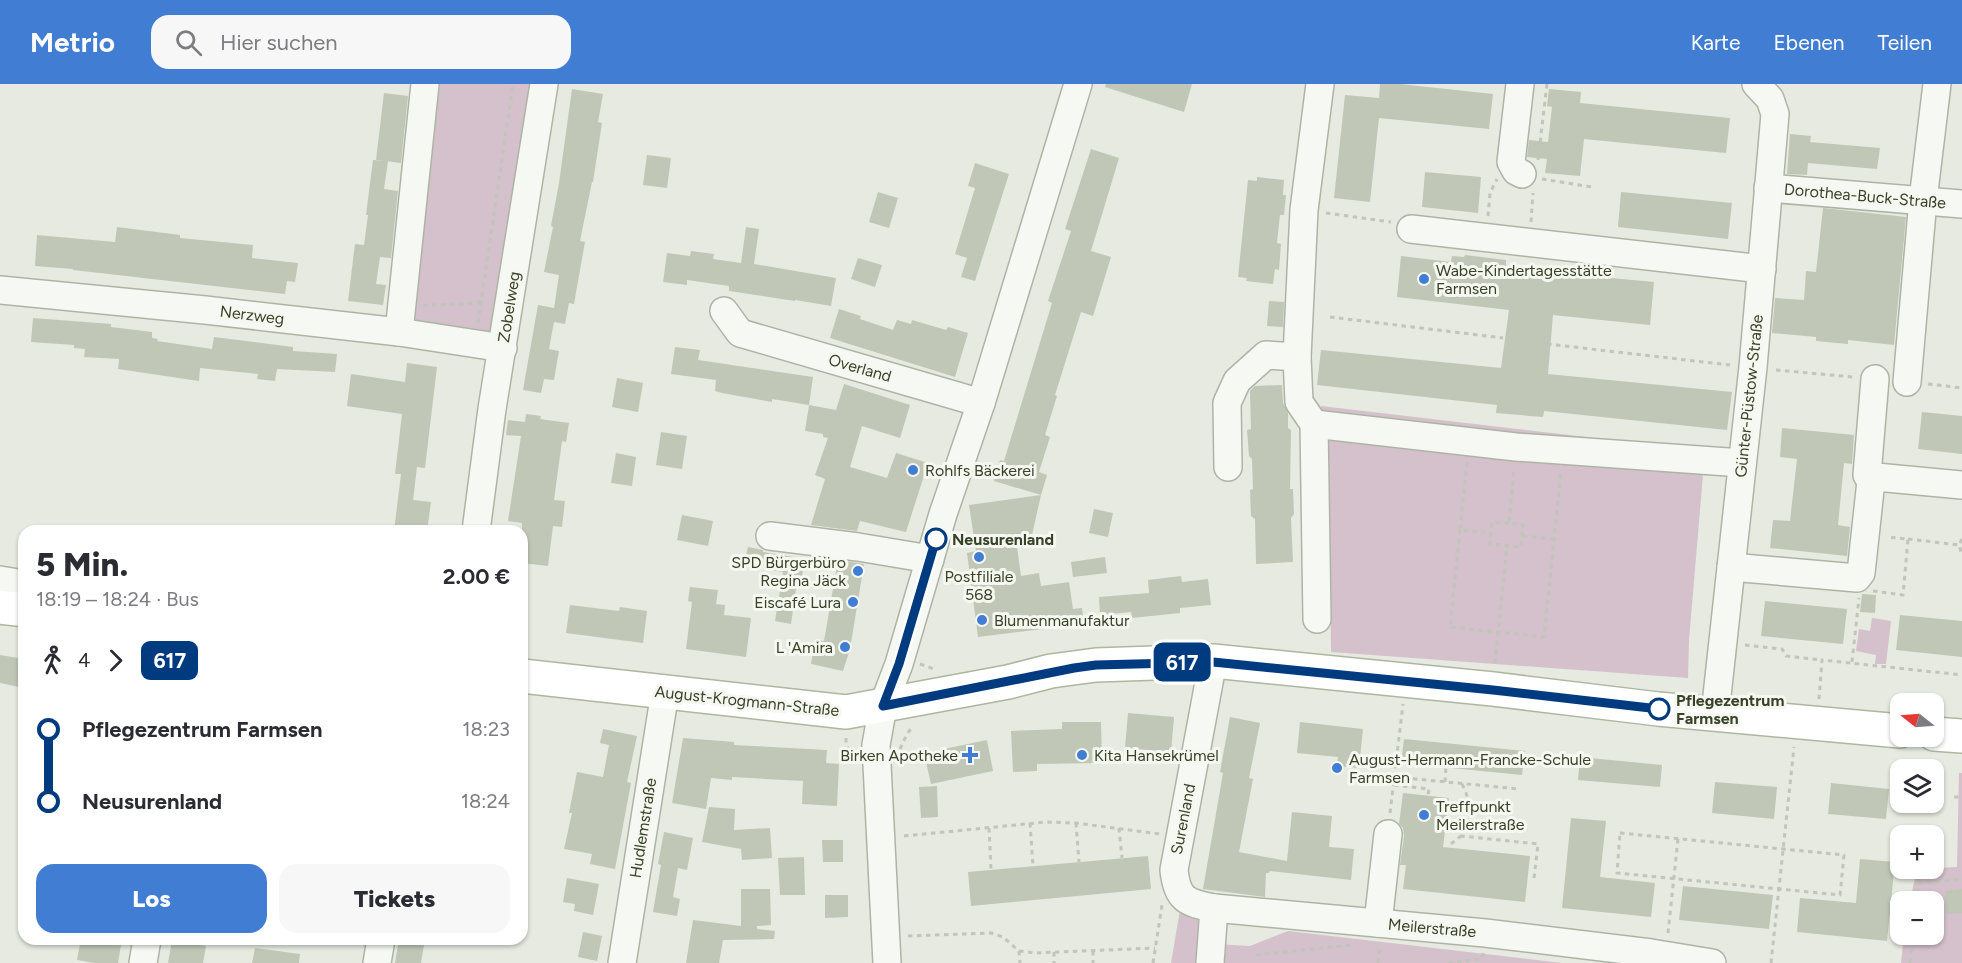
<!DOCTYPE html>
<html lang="de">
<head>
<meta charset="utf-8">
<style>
  :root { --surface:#fff; --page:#f7f7f7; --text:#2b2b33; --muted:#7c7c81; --accent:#417dd3 }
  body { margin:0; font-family:Figtree,sans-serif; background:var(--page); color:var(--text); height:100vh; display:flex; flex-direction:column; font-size:22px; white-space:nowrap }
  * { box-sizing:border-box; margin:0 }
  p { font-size:20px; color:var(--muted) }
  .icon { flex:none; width:33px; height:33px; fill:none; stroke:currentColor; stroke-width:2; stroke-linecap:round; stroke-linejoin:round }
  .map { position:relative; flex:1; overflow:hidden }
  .details { position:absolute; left:18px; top:441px; width:510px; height:420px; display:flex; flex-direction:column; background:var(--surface); border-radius:18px; box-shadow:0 2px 4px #0004 }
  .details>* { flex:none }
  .badge { padding:0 12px; border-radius:9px; font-size:21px; line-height:39px }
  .needle { width:39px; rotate:287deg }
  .controls { position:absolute; left:1890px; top:609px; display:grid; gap:12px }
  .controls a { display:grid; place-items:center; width:54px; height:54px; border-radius:12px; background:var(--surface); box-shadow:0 2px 4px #0004; font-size:30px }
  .map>.badge { position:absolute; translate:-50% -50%; box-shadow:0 0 0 3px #fff }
  .legs { display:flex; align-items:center; gap:9px; height:66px; padding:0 18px; font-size:20px }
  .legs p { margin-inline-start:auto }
  .head { display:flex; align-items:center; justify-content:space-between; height:102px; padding:0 18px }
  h1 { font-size:33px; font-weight:800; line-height:45px }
  .cta { display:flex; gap:12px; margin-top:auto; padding:12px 18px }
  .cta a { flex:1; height:69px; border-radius:18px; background:var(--accent); color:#fff; font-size:24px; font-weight:800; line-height:69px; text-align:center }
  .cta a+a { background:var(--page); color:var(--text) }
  ul { padding:0 18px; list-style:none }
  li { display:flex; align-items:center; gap:21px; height:72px; font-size:22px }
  li i { display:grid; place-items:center; width:9px; height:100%; margin:0 8px; background:currentColor }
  li i::after { content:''; width:15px; height:15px; margin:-8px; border:4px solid; border-radius:50%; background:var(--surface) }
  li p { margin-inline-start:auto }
  li:first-child i { background:linear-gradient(#0000 50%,currentColor 0) }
  li:last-child i { background:linear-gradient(currentColor 50%,#0000 0) }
  header { display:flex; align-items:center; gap:36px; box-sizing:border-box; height:84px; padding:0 30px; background:var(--accent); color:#fff }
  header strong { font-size:28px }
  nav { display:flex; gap:33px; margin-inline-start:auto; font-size:21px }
  .search { width:420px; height:54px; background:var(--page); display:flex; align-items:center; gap:15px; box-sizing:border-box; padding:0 21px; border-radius:18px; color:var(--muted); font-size:22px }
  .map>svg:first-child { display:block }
  .green { fill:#d4c1cb }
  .building { fill:#c1c7b7 }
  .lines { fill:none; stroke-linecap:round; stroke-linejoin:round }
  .minor-casing { stroke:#aeb4a5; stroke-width:30 }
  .major-casing { stroke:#aeb69f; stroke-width:36 }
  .path { stroke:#c1c5ba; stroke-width:3; stroke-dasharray:4.5 4.5; stroke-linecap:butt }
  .minor { stroke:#f6f8f3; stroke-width:27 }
  .major { stroke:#fff; stroke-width:33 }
  .line-1-casing { stroke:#fff; stroke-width:14 }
  .line-1 { stroke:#003b80; stroke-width:9 }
  .poi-dot { fill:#417dd3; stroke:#f5f7f0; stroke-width:2 }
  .stop-1-dot { fill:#fff; stroke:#003b80; stroke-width:3 }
  .labels { text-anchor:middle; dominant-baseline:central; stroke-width:6; stroke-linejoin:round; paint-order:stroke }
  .street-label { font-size:16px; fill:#384228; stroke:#f5f7f0 }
  .poi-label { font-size:16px; fill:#384228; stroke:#f5f7f0; text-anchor:start }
  .stop-label { font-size:16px; font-weight:bold; fill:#384228; stroke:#f5f7f0; text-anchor:start }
</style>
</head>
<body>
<header>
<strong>Metrio</strong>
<div class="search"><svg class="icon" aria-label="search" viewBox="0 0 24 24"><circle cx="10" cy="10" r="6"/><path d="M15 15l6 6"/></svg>Hier suchen</div>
<nav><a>Karte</a><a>Ebenen</a><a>Teilen</a></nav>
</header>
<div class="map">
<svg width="1962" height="879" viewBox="0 0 1962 879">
  <rect width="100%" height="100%" fill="#e6eae0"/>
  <!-- green -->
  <g class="green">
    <polygon points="440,0 534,0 493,250 420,243 412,228"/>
    <polygon points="1321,322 1705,367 1689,556 1688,594 1331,568 1329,376"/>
    <polygon points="1872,534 1891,537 1886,580 1875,580 1876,571 1856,567 1859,545 1870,547"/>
    <polygon points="1959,689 1962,689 1962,879 1901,879 1904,851 1934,850 1934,818 1910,817 1917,785 1957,783"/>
    <polygon points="1181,820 1216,828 1215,860 1250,862 1288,847 1562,879 1171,879"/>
  </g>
  <!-- building -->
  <g class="building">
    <polygon points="1106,0 1192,0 1184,28 1105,3"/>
    <polygon points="1380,0 1400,0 1493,10 1489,45 1379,34 1370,118 1334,114 1345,11 1379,14"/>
    <polygon points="572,5 603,10 598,38 602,39 593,98 592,98 580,157 585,158 574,220 569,219 565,240 554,238 549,265 559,267 554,296 544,295 541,309 523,306 538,221 554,224 559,191 544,188 553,143 551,142 559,99"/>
    <polygon points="1549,5 1581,8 1580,19 1730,34 1726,69 1584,55 1580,92 1545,89 1547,75 1527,73 1529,56 1548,58 1552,23 1547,22"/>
    <polygon points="384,9 408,12 401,79 376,76"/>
    <polygon points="1790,50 1811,52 1810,58 1880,64 1877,85 1808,79 1807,91 1787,90"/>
    <polygon points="1091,65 1119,74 1091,167 1111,173 1093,232 1081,228 1055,311 1057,312 1045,351 1050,353 1039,388 1047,391 1041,411 994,397 1000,376 1004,377 1052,219 1048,217 1071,147 1065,145"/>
    <polygon points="647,71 671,74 667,104 643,101"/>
    <polygon points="373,76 388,77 384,105 398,107 391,174 380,173 376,200 386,201 383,221 348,217 355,160 364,161 368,131 366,131"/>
    <polygon points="975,79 1009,90 975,197 961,193 967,174 955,170 975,104 968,102"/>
    <polygon points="1425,88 1481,93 1478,129 1422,123"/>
    <polygon points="1257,93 1284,96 1283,111 1286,111 1284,131 1280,131 1277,159 1281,160 1279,186 1275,185 1273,200 1246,197 1247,194 1238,193 1248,96 1257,97"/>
    <polygon points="878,108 898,114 889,144 869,138"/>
    <polygon points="1621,108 1732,119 1728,155 1618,143"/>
    <polygon points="1823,124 1906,133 1894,261 1848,256 1848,260 1816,257 1816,253 1772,249 1775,214 1804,216 1806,187 1816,188"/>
    <polygon points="117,143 180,151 180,154 253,161 252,174 298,179 295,198 287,197 285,210 73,186 73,185 35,182 37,151 115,158"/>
    <polygon points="746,143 759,145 754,180 836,194 831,222 795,216 795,217 729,207 729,202 687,196 687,201 663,198 667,169 690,172 691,167 714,170 713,175 741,179"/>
    <polygon points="1465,171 1506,176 1506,182 1558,187 1558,189 1654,198 1650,241 1553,231 1548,290 1732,308 1727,346 1544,327 1543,333 1496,329 1497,321 1317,301 1321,266 1501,284 1509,226 1397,213 1401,172 1451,178 1452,172 1464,173"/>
    <polygon points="858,174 882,181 875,203 851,195"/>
    <polygon points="1269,217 1284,218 1283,243 1267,242"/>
    <polygon points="839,225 861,232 860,235 893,246 897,236 911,240 912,236 946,246 948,243 968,249 955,293 830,254"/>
    <polygon points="33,234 111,240 111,243 152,248 152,254 158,255 157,257 212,265 214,253 293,263 293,267 337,270 335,288 277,285 275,297 257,295 258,290 200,284 199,297 118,285 119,275 84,273 85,265 74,264 74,261 31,258"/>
    <polygon points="675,263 700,266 698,276 813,293 809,321 772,315 772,318 722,309 715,307 716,296 671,290"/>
    <polygon points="407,279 437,283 425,384 417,383 413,416 431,418 427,447 394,447 401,390 395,390 402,330 347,322 351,290 405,298"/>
    <polygon points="617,294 643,299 638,328 612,323"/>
    <polygon points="844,300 910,321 900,354 862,342 850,383 887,394 896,369 928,379 906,448 860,437 857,447 811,441 825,395 815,391 828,354 823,353 823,350 805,347 809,321 836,326"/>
    <polygon points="1282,301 1283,319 1288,329 1288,344 1291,346 1290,405 1293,405 1294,430 1291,434 1293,478 1256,480 1255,435 1251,432 1250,406 1253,405 1252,375 1249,372 1247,346 1251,345 1250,307 1255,302"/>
    <polygon points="1922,328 1962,332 1962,370 1918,365"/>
    <polygon points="526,330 541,332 540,335 569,339 566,358 562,357 554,416 565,417 562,443 553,442 548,482 522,479 522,439 508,437 521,352 506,351 508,336 525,338"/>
    <polygon points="1782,344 1854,351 1852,380 1844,379 1838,441 1850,443 1847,472 1770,464 1773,436 1790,437 1797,375 1780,373"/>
    <polygon points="661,348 687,352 682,385 656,381"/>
    <polygon points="616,369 636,373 632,402 611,399"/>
    <polygon points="1041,411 1032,451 1016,456 1021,492 1039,489 1041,502 1069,498 1073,525 1082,524 1084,540 978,553 967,469 976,467 969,421"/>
    <polygon points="1094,425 1113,429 1108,453 1089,449"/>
    <polygon points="682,431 713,437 708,462 677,456"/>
    <polygon points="748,463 763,466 763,468 805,475 802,492 798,491 791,540 775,537 783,488 764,485 764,482 744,479"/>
    <polygon points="1105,473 1107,489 1073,493 1071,478"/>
    <polygon points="838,476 864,480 850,565 843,587 811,580 815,556 824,557"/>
    <polygon points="1181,492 1182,498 1208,495 1211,521 1180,524 1180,529 1132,534 1131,528 1100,531 1099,513 1149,509 1148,496"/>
    <polygon points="690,503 718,506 716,520 725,521 724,531 751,534 746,573 686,565 692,518 688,517"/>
    <polygon points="1862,510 1876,511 1875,529 1860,528"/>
    <polygon points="1765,517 1847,525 1843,560 1761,552"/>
    <polygon points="570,521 619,527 620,523 647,527 643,559 566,549"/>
    <polygon points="1900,531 1962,537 1962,573 1896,566"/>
    <polygon points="0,571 24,575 24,604 0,599"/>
    <polygon points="1128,629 1174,633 1171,668 1125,664"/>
    <polygon points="1230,633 1260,639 1249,694 1253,695 1239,768 1287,777 1292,728 1332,732 1329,763 1354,765 1351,796 1270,787 1269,789 1266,789 1265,813 1203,805 1223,689 1220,688"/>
    <polygon points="1062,638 1101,638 1102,679 1037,680 1037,687 1013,688 1011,647 1062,645"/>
    <polygon points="1300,638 1363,645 1359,684 1337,682 1338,673 1297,669"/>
    <polygon points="603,645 637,652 627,698 631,699 615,785 590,780 592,770 564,765 572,729 569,729 577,688 603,693 609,661 600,659"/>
    <polygon points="683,654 734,658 734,661 827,666 826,679 839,680 837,722 802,720 803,697 732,693 732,696 711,694 706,725 672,719"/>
    <polygon points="1404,655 1525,667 1522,691 1401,679"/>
    <polygon points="987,656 993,687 931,700 924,669"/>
    <polygon points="1580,673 1662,681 1660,703 1578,696"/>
    <polygon points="1715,698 1777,703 1774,735 1712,729"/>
    <polygon points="1831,699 1889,705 1886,735 1828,730"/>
    <polygon points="937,702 938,733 921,734 919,703"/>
    <polygon points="1403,709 1449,714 1443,763 1530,772 1525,818 1403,805 1406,781 1400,781 1404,752 1403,744 1399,740"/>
    <polygon points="709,723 735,725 734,746 770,744 772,774 742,776 741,765 702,758"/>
    <polygon points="1571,734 1606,737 1600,793 1655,799 1651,833 1562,824"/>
    <polygon points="664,748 693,754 687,786 678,784 673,813 680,815 677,832 653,828 661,781 658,780"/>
    <polygon points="822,756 843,756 843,778 823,778"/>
    <polygon points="1148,772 1151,805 971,822 968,788"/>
    <polygon points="804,773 805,811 780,811 778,774"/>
    <polygon points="1860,775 1895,778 1887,857 1797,848 1800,814 1856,819"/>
    <polygon points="567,794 599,800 593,831 574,827 575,820 563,818"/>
    <polygon points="1683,802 1773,811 1769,845 1679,836"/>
    <polygon points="741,805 770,805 771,841 757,842 757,845 775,847 774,855 723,856 719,879 686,879 693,836 741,842"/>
    <polygon points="1962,805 1962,829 1946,830 1945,807"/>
    <polygon points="825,811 848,811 848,833 825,834"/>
    <polygon points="583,848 602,852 597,877 578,873"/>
    <polygon points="81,855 122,855 118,879 95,879 77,876"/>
    <polygon points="399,855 425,855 421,879 395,879"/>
    <polygon points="172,856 206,862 203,879 168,879"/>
    <polygon points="255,864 300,870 299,879 252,879"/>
  </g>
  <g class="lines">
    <defs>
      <g id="minor">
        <polyline points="1520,0 1511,78 1516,87 1522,90"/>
        <polyline points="1768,104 1962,120"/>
        <polyline points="1411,145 1762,185"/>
        <polyline points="0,206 205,226 399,248 503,264"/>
        <polyline points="724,227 740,249 981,319"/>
        <polyline points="399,248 425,0"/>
        <polyline points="1907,298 1923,116 1937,0"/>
        <polyline points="1314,340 1516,363 1742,379"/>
        <polyline points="1228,383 1227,319 1237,297 1266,271 1297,273"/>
        <polyline points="1871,397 1867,391 1875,295"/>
        <polyline points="476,447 492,325 544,0"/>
        <polyline points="770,452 858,463 930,475"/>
        <polyline points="1731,483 1857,494 1861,489 1871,397 1876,393 1962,401"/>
        <polyline points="0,496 24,500"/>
        <polyline points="1317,535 1314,340 1299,318 1297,273 1304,126 1320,0"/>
        <path d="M1213,577L1174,786C1177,815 1186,819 1214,824L1485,849L1651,869L1712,879"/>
        <polyline points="1715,630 1753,283 1775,30 1770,15 1756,0"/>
        <polyline points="1378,839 1388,750"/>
        <polyline points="143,879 147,855"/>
        <polyline points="377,879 381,855"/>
        <polyline points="622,879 665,608"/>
        <polyline points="887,879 876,661 883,622 899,580 943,430 981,319 1078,0"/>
        <polyline points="1210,879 1214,824"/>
      </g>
      <g id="major">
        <polyline points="0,523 24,526"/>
        <polyline points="522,592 846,628 1008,598 1051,587 1096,581 1213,577 1493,605 1658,625 1900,647"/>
        <polyline points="1934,650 1962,652"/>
      </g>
    </defs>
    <!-- minor casing -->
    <use href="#minor" class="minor-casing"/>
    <!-- major casing -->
    <use href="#major" class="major-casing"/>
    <!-- path -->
    <g class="path">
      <polyline points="1538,76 1547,0"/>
      <polyline points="1542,95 1592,103"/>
      <polyline points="1326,129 1391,138"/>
      <polyline points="1488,132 1490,109 1497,95"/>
      <polyline points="1531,138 1533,109"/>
      <polyline points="423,221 467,220 480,218"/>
      <polyline points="1330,233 1503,254"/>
      <polyline points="478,239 513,0"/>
      <polyline points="1547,260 1730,281"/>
      <polyline points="1776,286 1853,293"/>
      <polyline points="1928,300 1962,304"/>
      <polyline points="1467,378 1460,446 1491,449"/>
      <polyline points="1509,439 1492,438 1490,460 1521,463 1523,441 1509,439 1514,386"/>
      <polyline points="1460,446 1450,543 1544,553 1561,387"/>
      <polyline points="1523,452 1554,455"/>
      <polyline points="1908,455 1959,461"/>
      <polyline points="1962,455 1959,461 1962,471"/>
      <polyline points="1873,507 1903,511 1908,455 1887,453"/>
      <polyline points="1745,561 1782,565 1786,572 1822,576"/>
      <polyline points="1852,578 1859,514"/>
      <polyline points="1495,579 1507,462"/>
      <polyline points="920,580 934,585"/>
      <polyline points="1819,615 1822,576 1962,591"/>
      <polyline points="846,654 846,661 853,672"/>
      <polyline points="900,665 907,650 913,642"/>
      <polyline points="1395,693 1519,705"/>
      <polyline points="1445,698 1446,683"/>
      <path d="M1462,700C1471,717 1472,734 1461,752L1538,760L1534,794"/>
      <polyline points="1394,701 1429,705 1428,711"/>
      <polyline points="1954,713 1962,713"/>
      <polyline points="1390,729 1403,620"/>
      <polyline points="1030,739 1033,782"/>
      <polyline points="1076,739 1079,778"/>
      <polyline points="989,744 991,786"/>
      <polyline points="1119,744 1122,774"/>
      <polygon points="1620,749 1844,771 1840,811 1617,789"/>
      <polyline points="904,752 1046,738 1076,739 1160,750"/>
      <polyline points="1451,760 1461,752"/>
      <polyline points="1919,799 1920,784"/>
      <polyline points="1917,818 1919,799 1962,795"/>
      <polyline points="1668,849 1678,755"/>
      <polyline points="908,852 991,849 1003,853 1019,867 1035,869 1155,864"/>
      <polyline points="1019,867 1020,879"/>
      <polyline points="1093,867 1093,879"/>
      <polyline points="1054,868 1054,879"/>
      <polyline points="1256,871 1352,861"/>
      <polyline points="1153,879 1162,821"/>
      <polyline points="1378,879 1380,862"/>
      <polyline points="1448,879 1482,875 1483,869"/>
      <polyline points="1771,879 1794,663"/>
      <polyline points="1910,879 1913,850"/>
    </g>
    <!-- minor -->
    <use href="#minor" class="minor"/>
    <!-- major -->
    <use href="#major" class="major"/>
  </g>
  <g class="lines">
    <defs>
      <polyline id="line-1" points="936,455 899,580 883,622 1074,584 1096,581 1213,578 1493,606 1659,625"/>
    </defs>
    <!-- line-1 casing -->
    <use href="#line-1" class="line-1-casing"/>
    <!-- line-1 -->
    <use href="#line-1" class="line-1"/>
  </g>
  <!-- markers -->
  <g class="poi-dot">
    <circle cx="1424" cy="195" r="6"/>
    <circle cx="913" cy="386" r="6"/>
    <circle cx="979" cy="473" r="6"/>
    <circle cx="858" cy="487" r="6"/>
    <circle cx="853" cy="518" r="6"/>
    <circle cx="982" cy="536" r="6"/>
    <circle cx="845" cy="563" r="6"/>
    <path d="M967 662h6v6h6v6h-6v6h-6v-6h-6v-6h6z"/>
    <circle cx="1082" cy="671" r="6"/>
    <circle cx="1337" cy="684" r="6"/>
    <circle cx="1424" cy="731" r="6"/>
  </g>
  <g class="stop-1-dot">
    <circle cx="936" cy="455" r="10"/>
    <circle cx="1659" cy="625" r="10"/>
  </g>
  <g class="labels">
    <!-- street labels -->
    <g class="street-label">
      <text transform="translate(1865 112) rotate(5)">Dorothea-Buck-Straße</text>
      <text transform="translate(509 223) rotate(-81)">Zobelweg</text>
      <text transform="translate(252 231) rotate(7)">Nerzweg</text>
      <text transform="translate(860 284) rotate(16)">Overland</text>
      <text transform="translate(1749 312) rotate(-84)">Günter-Püstow-Straße</text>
      <text transform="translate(747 617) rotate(6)">August-Krogmann-Straße</text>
      <text transform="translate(1183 735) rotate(-79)">Surenland</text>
      <text transform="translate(643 744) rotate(-81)">Hudlemstraße</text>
      <text transform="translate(1432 844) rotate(5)">Meilerstraße</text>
    </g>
    <!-- poi labels -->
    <g class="poi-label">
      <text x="1436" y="186">Wabe-Kindertagesstätte<tspan x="1436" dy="18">Farmsen</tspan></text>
      <text x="925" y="386">Rohlfs Bäckerei</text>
      <text x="846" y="478" text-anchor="end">SPD Bürgerbüro<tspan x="846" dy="18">Regina Jäck</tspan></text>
      <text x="979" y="492" text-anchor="middle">Postfiliale<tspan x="979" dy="18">568</tspan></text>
      <text x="841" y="518" text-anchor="end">Eiscafé Lura</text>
      <text x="994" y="536">Blumenmanufaktur</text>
      <text x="833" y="563" text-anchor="end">L 'Amira</text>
      <text x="958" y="671" text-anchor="end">Birken Apotheke</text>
      <text x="1094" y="671">Kita Hansekrümel</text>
      <text x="1349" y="675">August-Hermann-Francke-Schule<tspan x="1349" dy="18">Farmsen</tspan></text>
      <text x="1436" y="722">Treffpunkt<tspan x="1436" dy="18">Meilerstraße</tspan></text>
    </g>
    <!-- stop labels -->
    <g class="stop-label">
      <text x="952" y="455">Neusurenland</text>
      <text x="1676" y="616">Pflegezentrum<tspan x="1676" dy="18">Farmsen</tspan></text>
    </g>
  </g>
</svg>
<div class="controls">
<a><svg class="needle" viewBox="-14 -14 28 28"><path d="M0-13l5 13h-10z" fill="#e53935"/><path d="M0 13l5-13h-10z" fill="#7c7c81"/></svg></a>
<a><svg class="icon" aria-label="layers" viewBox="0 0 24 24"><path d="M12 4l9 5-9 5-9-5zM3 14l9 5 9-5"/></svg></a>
<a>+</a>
<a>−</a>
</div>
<b class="badge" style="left:1182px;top:578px;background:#003b80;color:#fff">617</b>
<section class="details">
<div class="head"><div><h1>5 Min.</h1><p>18:19 – 18:24 · Bus</p></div><b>2.00 €</b></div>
<div class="legs"><svg class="icon" aria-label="walk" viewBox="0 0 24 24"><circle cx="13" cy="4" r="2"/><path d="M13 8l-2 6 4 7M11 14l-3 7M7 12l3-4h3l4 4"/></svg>4<svg class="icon" aria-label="forward" viewBox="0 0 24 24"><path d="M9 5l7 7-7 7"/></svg><b class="badge" style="background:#003b80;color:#fff">617</b></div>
<ul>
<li><i style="color:#003b80"></i><b>Pflegezentrum Farmsen</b><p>18:23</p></li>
<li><i style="color:#003b80"></i><b>Neusurenland</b><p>18:24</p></li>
</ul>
<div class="cta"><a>Los</a><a>Tickets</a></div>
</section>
</div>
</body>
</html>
